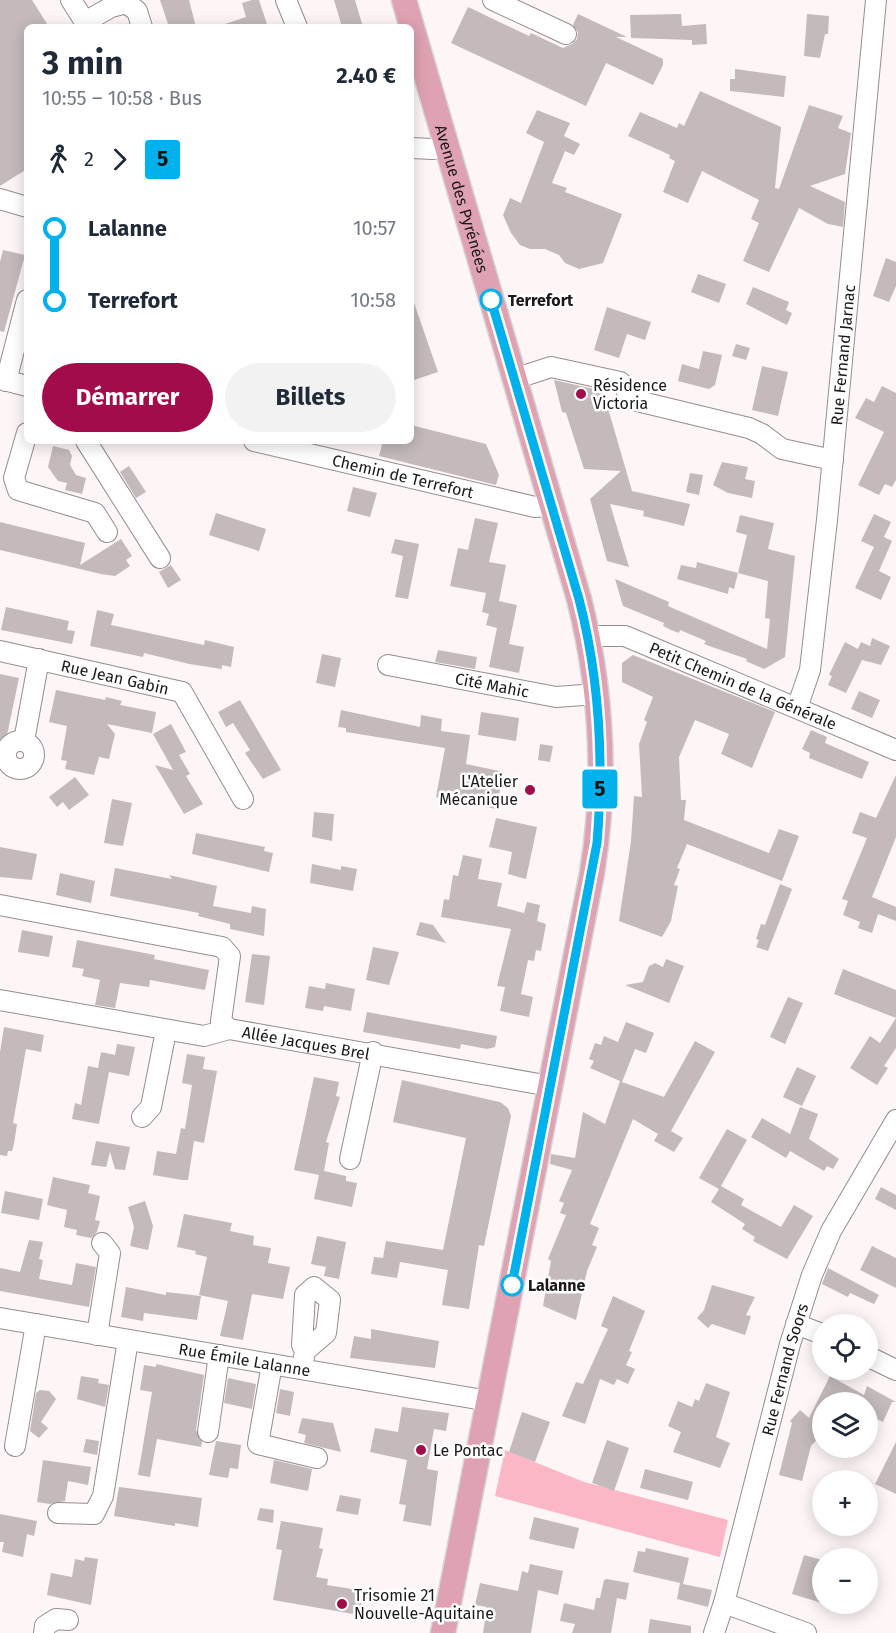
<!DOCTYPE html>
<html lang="fr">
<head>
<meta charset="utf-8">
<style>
  :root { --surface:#fff; --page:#f2f2f3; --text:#1f2937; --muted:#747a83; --accent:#a30c4b }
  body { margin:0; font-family:"Fira Sans",sans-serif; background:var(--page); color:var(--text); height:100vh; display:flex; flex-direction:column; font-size:22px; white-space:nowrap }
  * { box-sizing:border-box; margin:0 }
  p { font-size:20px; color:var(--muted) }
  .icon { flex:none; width:33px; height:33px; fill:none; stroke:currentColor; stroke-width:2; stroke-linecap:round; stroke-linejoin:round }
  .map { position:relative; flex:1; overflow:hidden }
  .panel { position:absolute; left:24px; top:24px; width:390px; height:420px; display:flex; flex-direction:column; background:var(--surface); border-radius:9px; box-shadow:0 3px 15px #0003 }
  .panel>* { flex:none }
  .badge { padding:0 12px; border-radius:4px; font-size:21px; line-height:39px }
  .controls { position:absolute; left:812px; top:1314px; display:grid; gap:12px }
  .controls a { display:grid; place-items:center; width:66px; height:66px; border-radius:50%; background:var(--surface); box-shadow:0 3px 15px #0003; font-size:30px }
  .map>.badge { position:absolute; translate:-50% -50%; box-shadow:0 0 0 3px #fff }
  .legs { display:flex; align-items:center; gap:9px; height:66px; padding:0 18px; font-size:20px }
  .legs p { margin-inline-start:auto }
  .headline { display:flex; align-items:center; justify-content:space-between; height:102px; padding:0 18px }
  h1 { font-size:33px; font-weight:700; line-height:45px }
  .action { display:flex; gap:12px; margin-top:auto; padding:12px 18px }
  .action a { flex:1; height:69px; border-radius:36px; background:var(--accent); color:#fff; font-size:24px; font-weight:700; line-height:69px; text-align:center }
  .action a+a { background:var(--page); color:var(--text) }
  ul { padding:0 18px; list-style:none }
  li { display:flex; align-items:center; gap:21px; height:72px; font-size:22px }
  li i { display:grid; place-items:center; width:9px; height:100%; margin:0 8px; background:currentColor }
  li i::after { content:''; width:15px; height:15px; margin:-8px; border:4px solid; border-radius:50%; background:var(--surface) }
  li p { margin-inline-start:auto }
  li:first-child i { background:linear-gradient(#0000 50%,currentColor 0) }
  li:last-child i { background:linear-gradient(currentColor 50%,#0000 0) }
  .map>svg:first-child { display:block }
  .green { fill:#fbb7c5 }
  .building { fill:#c4babb }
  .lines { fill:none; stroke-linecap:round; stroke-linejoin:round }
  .minor-casing { stroke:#968c8e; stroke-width:22 }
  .major-casing { stroke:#d6d5d6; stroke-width:27 }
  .minor { stroke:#fff; stroke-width:20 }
  .major { stroke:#dfa2b2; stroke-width:24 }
  .line-1-casing { stroke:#fff; stroke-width:14 }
  .line-1 { stroke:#00b1eb; stroke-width:9 }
  .stop-1-dot { fill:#fff; stroke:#00b1eb; stroke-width:3 }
  .poi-dot { fill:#a30c4b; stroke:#fff; stroke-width:2 }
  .labels { text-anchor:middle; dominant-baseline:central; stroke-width:5; stroke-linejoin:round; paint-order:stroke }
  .street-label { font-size:16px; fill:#1c1819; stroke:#fff }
  .stop-label { font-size:16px; font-weight:bold; fill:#1c1819; stroke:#fff; text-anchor:start }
  .poi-label { font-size:16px; fill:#1c1819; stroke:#fff; text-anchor:start }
</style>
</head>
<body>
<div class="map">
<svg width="896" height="1633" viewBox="0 0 896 1633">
  <rect width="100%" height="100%" fill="#fef5f7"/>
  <!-- green -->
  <polygon class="green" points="505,1450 584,1482 728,1520 720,1557 495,1496"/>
  <!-- building -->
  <g class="building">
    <polygon points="0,0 32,0 49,27 27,27 27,169 0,186"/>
    <polygon points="160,0 189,0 196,27 169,27"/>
    <polygon points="252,0 259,0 268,27 222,27 222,25 246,17 242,3"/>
    <polygon points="334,0 355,0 363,27 342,27"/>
    <polygon points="468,7 529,36 531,33 563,48 572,44 577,39 578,32 573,25 578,14 627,37 616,37 663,59 663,65 653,85 606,63 586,106 451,43"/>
    <polygon points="681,14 682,26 706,24 707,44 692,45 692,40 631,38 630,15"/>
    <polygon points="807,14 829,16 828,34 825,34 820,58 804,56"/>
    <polygon points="735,69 786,76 784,97 730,91 730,79 735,79"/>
    <polygon points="700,91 781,127 775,188 779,189 809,105 843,116 838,128 851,133 845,174 810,186 845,202 843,227 828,224 799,208 769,272 743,261 759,223 751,219 759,200 702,171 688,203 663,192 675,161 669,158 670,155 628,136 640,112 677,128 679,123 684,126"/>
    <polygon points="537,110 570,123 564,136 580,144 574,155 565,151 552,183 567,188 565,192 622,214 603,263 579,269 565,263 559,255 545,249 530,249 520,245 511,233 503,215 510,198 521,203 544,142 526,133"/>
    <polygon points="3,250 25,255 4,332 0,331 0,262"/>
    <polygon points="886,258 896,262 896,286 889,302 873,296"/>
    <polygon points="698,274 726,284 719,303 691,292"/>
    <polygon points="753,287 789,302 786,310 792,313 787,325 746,304"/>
    <polygon points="413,300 438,372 411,381 411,301"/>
    <polygon points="607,307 651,322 645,340 627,334 619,358 594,350"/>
    <polygon points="736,344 750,348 746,360 732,356"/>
    <polygon points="703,351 722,355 715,385 709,389 678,381 682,364 699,369"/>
    <polygon points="762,366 788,372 778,416 752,410"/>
    <polygon points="554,380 603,391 632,491 690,504 684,526 643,516 644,511 610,504 629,567 607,561 590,499 621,471 584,469 566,413 562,412"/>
    <polygon points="882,386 896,393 896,480 892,487 885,484 879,495 858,485 884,432 855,418 866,398 874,402"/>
    <polygon points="411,425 486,444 499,475 496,485 379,456 383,441 411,441"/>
    <polygon points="53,446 69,450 72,456 70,465 76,475 86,478 82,494 65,490 67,483 58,481 48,467"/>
    <polygon points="722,462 748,467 745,479 755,481 752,498 728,493 713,485"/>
    <polygon points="129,466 146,492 136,498 120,472"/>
    <polygon points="690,473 703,475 699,495 686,492"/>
    <polygon points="353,487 377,493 370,517 347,511"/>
    <polygon points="216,513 266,529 259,551 209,535"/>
    <polygon points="874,514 891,522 884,537 892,541 879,571 891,577 881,600 855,588 874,547 861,541"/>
    <polygon points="740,515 774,523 768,549 795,556 785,657 764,669 746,661 747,659 712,647 704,644 706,641 680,630 679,633 671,630 663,626 664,623 623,606 615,579 669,602 668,606 767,649 770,619 765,618 768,581 738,573 734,589 729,587 728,594 677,579 681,565 696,568 697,562 738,573 747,535 736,532"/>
    <polygon points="475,518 498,523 489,562 506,565 499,601 517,605 509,644 524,647 519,673 489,667 497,628 486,625 489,614 482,612 486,593 450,586 458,548 468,550"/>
    <polygon points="0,522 85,543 80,565 121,539 132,556 126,560 130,566 115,576 101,574 0,550"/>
    <polygon points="395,539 419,544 408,599 395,597 403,556 391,553"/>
    <polygon points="171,565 181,580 168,588 159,572"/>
    <polygon points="6,607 69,621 67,630 75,631 72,644 1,630"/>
    <polygon points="97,610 114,614 111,625 204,645 205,640 234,647 231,667 222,665 222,669 189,664 144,653 143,657 90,646"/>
    <polygon points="872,638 890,646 881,665 862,660 846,693 828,685 832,676 829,675 845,642 858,649 861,642 870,646"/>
    <polygon points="438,650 477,657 475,669 435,662"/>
    <polygon points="322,654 341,658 335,687 316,683"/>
    <polygon points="633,655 775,712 752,768 721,754 729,734 695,720 679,757 681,800 686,800 684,820 769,853 779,829 799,836 782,881 687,844 677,868 680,869 674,885 678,886 671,921 662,937 619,921 631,841 634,796 642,797 639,744 647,722 644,720 653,697 622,682 622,663"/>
    <polygon points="0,674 19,678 6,740 0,739"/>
    <polygon points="56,690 105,700 106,697 122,701 120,705 156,712 152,733 107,724 115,734 109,759 99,757 94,775 65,769 67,761 61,760 67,726 49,722"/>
    <polygon points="859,691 880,700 872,718 851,709"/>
    <polygon points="240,700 281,770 263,779 245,753 250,750 233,723 226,727 218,712"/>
    <polygon points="341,710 420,727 421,715 442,719 441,731 470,735 466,764 504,772 496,809 436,797 445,748 346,732 346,728 338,727"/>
    <polygon points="481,712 519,718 516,741 478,735"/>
    <polygon points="171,724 186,752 179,755 190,774 186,776 203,804 184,814 155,765 173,770 153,734"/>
    <polygon points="811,730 827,737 825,743 869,762 862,779 809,758 810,753 802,749"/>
    <polygon points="540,744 553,746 550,762 538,760"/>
    <polygon points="896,775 896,837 872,897 896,907 896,921 878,914 872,933 858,928 860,922 843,915 848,901 842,899 867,838 852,833 860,812 876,818"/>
    <polygon points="75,777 89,795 69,810 63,802 57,807 49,797"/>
    <polygon points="112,799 132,803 123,846 104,843"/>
    <polygon points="314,812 334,814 332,841 312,837"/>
    <polygon points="496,818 537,827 526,879 508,874 512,852 489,847"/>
    <polygon points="196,833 265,847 264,851 273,853 269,872 192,854"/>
    <polygon points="0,847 37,854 32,880 0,877"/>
    <polygon points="463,855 482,859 478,879 502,883 497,906 524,913 527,902 540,905 537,921 546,924 541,951 536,950 534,961 528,960 521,994 533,997 529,1017 500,1011 505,987 497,986 511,929 441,917 444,899 449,900 453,875 458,876"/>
    <polygon points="312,864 341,870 341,866 357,869 353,891 310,883"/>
    <polygon points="115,868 172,879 169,875 217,886 213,906 251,913 252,906 266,909 264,936 230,929 230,924 198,916 199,913 110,896"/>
    <polygon points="60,873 95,881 91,903 56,895"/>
    <polygon points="780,884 792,889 768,951 756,947 759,940 756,939 761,924 765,925"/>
    <polygon points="420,922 433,925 446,943 416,935"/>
    <polygon points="22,930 53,936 49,957 18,952"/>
    <polygon points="77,940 155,955 154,959 209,970 205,990 150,980 149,987 120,983 115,1008 95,1005 100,980 82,976 84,969 72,967"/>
    <polygon points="373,947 399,952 389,985 366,980"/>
    <polygon points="252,954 270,956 264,1005 245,1002"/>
    <polygon points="666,959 684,966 669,1003 625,985 643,982 649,966 655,963 663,967"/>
    <polygon points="843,969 896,990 896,1018 834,994"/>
    <polygon points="326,983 355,989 351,1011 324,1006 323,1011 305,1008 309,986 325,989"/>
    <polygon points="788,997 803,1003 785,1044 770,1037"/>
    <polygon points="367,1012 497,1036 495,1047 487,1049 461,1044 460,1049 363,1032"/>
    <polygon points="896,1018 896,1048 884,1066 888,1068 877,1085 850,1068 870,1036 880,1043"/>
    <polygon points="626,1022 654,1033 646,1053 635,1049 622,1082 664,1097 695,1041 715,1052 671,1131 683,1138 674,1152 654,1141 658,1134 633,1119 590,1224 599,1228 592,1245 597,1247 587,1271 576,1320 543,1306 551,1261 548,1259 566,1215 560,1213 564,1203 559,1201 572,1170 550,1164 551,1154 575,1158 583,1112 605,1124 620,1081 590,1068 594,1061 589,1059 595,1043 601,1045 604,1036 618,1042"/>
    <polygon points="4,1027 44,1035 41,1052 26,1049 13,1123 17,1124 14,1144 12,1151 8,1151 7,1156 0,1155 0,1052"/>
    <polygon points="117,1044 135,1047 129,1076 109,1072 99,1124 72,1119 75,1103 81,1105 88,1066 98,1068 101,1052 115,1055"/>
    <polygon points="187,1054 205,1057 203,1069 217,1071 204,1143 194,1141 188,1180 182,1180 153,1175 157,1151 176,1154 181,1128 185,1129 192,1085 182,1083"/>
    <polygon points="797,1067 816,1076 802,1106 783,1097"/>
    <polygon points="314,1077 339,1082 336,1096 340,1097 326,1142 329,1143 324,1171 346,1176 346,1181 357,1183 352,1207 314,1199 319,1175 294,1170"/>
    <polygon points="402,1080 500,1102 508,1108 511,1116 484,1246 479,1245 469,1309 442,1305 448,1270 400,1262 397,1278 371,1274 374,1257 383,1258 386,1241 443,1250 466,1138 393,1122"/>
    <polygon points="800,1107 818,1114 809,1139 839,1159 833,1169 827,1166 824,1171 790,1151 786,1158 751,1137 762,1118 790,1134"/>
    <polygon points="727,1129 747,1140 721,1186 744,1199 741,1205 781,1227 794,1205 813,1216 787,1259 753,1241 755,1237 742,1229 745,1224 711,1202 719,1189 699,1178"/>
    <polygon points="96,1141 130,1147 125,1170 115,1169 110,1152 106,1167 91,1165"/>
    <polygon points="53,1177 90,1185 88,1193 100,1196 95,1220 100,1221 97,1232 91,1238 76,1235 77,1230 64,1227 67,1210 47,1205"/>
    <polygon points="881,1187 896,1195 896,1210 875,1199"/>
    <polygon points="5,1191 43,1199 39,1220 1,1213"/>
    <polygon points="145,1201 153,1226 148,1250 130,1246 134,1227 128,1207"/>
    <polygon points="184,1214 232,1223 230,1231 254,1236 253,1245 271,1248 268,1263 290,1267 283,1299 252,1294 243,1340 220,1336 228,1301 199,1295 207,1257 195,1254 196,1251 177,1247"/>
    <polygon points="317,1236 346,1242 339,1279 324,1276 326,1267 311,1264"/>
    <polygon points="29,1240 43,1242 39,1259 43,1260 39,1279 72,1285 76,1263 96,1267 89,1307 0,1291 0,1268 20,1272"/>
    <polygon points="872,1246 896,1258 896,1288 860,1270"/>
    <polygon points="828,1268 879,1295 874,1304 850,1293 848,1297 822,1284"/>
    <polygon points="712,1285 755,1297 746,1315 751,1316 745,1335 712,1324 708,1328 697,1318 704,1310"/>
    <polygon points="126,1287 166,1295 166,1292 201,1296 197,1320 144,1313 143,1321 121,1317"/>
    <polygon points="613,1296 645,1311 629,1351 632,1352 626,1365 635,1369 628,1384 617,1379 614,1385 600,1379 585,1424 562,1416 576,1382 583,1384 608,1329 601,1326"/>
    <polygon points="371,1329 439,1341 435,1368 350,1358 354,1336 371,1339"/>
    <polygon points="156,1364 204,1375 196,1430 202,1442 201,1447 157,1439 150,1477 138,1475 152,1392 140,1390 144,1365 156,1367"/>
    <polygon points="81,1376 99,1379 98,1383 109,1385 105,1407 77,1399"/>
    <polygon points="830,1376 864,1395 867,1386 896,1402 892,1402 883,1422 867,1414 867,1402 822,1402 822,1434 811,1446 802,1481 779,1475 792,1423 790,1421 800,1410 809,1418"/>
    <polygon points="228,1378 256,1384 252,1409 224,1403"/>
    <polygon points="706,1383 730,1392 716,1437 730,1443 720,1468 673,1452 681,1432 668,1426 678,1401 692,1407 695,1399 699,1401"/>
    <polygon points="280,1389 294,1392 290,1416 276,1413"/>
    <polygon points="40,1390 49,1391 56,1399 41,1422 48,1428 39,1438 30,1431 36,1393"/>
    <polygon points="402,1407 449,1413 446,1431 434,1429 427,1469 438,1471 431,1526 403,1521 406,1505 399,1504 407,1460 370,1452 375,1428 398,1432"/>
    <polygon points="522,1412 550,1422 535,1462 509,1452"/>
    <polygon points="302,1418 333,1423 341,1452 304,1443 306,1435 298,1433"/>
    <polygon points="86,1439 99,1441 97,1455 83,1452"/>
    <polygon points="607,1440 629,1448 614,1491 592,1483"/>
    <polygon points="216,1441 241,1445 238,1469 230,1468 228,1478 209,1475"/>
    <polygon points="896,1442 896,1494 875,1484"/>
    <polygon points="43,1460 91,1467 88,1485 68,1481 65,1501 50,1504 37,1502"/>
    <polygon points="274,1460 312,1469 308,1491 270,1483"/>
    <polygon points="645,1469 693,1482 688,1500 640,1488"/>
    <polygon points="119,1487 202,1498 198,1527 175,1523 175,1526 114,1516"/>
    <polygon points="340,1495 361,1499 358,1515 336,1511"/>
    <polygon points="260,1508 274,1510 273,1523 257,1520"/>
    <polygon points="0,1514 37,1521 34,1536 27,1534 23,1557 2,1552 4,1542 0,1542"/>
    <polygon points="534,1517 579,1528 574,1549 529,1539"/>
    <polygon points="281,1521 323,1528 319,1548 323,1549 316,1577 328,1579 327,1585 364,1591 359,1615 273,1600 282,1550 276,1549"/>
    <polygon points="646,1548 689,1558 683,1584 712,1590 708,1607 677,1599 680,1583 633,1572 638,1551 645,1552"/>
    <polygon points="804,1555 822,1560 818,1586 822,1588 822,1603 792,1594"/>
    <polygon points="85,1557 98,1559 91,1605 47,1595 51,1573 72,1577 75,1559 84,1561"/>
    <polygon points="530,1564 563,1571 558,1595 538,1590 531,1633 483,1633 487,1607 475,1605 480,1583 518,1591 522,1571 528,1573"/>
    <polygon points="607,1579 629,1583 626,1600 617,1598 611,1633 572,1633 575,1624 560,1621 564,1603 594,1610 596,1598 600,1598 604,1580"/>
    <polygon points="650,1619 691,1626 691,1633 648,1633"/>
  </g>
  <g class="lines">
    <defs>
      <g id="minor">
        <polyline points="71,0 88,27"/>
        <polyline points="286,0 297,27"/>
        <polyline points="493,0 566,34"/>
        <polyline points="85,22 111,7 126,3 137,11 142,27"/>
        <polyline points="411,148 433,149 447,144"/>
        <polyline points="0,199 27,207"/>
        <polyline points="0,379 27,386"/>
        <polyline points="514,379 551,367 620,382 625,386 629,399 749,428 762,434 782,449 833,460"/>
        <polyline points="6,381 27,300"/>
        <polyline points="27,433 14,478 18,490 95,513 107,532"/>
        <polyline points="86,441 160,558"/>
        <path id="s1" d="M254,441L535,507L551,506"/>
        <path id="s2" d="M588,636H625L896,750"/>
        <path id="s3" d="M0,651L182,692L243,799"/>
        <path id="s4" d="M388,665L556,697L597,694"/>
        <path id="s5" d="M797,708L810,670L827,520L876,0"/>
        <circle cx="20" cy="755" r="14"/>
        <polyline points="24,741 39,659"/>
        <path id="s6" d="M0,905L222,947L230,956L221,1021L229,1029L550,1086"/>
        <polyline points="0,1000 204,1036 229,1029"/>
        <polyline points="142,1117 151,1107 166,1031"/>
        <polyline points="350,1159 373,1052"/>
        <path id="s7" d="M0,1318L489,1401"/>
        <polyline points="796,1324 822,1334"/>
        <polyline points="97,1335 110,1253 102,1243"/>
        <polyline points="867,1356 896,1370"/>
        <polyline points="272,1364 258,1444 317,1458"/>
        <polyline points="302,1369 305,1351 326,1333 330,1300 314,1287 305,1295 302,1345 305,1351"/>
        <polyline points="208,1432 219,1355"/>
        <polyline points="15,1446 36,1324"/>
        <polyline points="58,1513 94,1514 103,1496 128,1340"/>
        <polyline points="724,1603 806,1633"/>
        <polyline points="44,1633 45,1626 56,1619 68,1620"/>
        <path id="s8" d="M714,1633L724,1603L790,1344L812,1275L831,1231L896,1120"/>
      </g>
      <g id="major">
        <path id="s9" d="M404,0L579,599C602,690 607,781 592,873L443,1633"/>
      </g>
    </defs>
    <!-- minor casing -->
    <use href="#minor" class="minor-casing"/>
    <!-- major casing -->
    <use href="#major" class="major-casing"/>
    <!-- minor -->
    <use href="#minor" class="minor"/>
    <!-- major -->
    <use href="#major" class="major"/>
  </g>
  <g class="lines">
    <defs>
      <path id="line-1" d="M491,300L579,599C600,680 604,759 597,843L512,1285"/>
    </defs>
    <!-- line-1 casing -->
    <use href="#line-1" class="line-1-casing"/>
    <!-- line-1 -->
    <use href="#line-1" class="line-1"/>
  </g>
  <!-- markers -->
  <g class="stop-1-dot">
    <circle cx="491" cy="300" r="10"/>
    <circle cx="512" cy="1285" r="10"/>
  </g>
  <g class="poi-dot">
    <circle cx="581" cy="394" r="6"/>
    <circle cx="530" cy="790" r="6"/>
    <circle cx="421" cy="1450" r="6"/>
    <circle cx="342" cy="1604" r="6"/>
  </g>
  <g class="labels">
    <!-- street labels -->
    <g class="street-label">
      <text stroke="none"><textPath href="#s9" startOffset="207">Avenue des Pyrénées</textPath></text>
      <text stroke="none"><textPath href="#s5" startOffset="357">Rue Fernand Jarnac</textPath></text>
      <text stroke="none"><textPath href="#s1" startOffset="153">Chemin de Terrefort</textPath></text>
      <text stroke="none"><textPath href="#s3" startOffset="118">Rue Jean Gabin</textPath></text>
      <text stroke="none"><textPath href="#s4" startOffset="106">Cité Mahic</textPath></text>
      <text stroke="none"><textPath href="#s2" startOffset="165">Petit Chemin de la Générale</textPath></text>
      <text stroke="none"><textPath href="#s6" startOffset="393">Allée Jacques Brel</textPath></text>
      <text stroke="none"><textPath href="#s7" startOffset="248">Rue Émile Lalanne</textPath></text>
      <text stroke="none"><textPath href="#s8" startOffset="273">Rue Fernand Soors</textPath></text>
    </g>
    <!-- stop labels -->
    <g class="stop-label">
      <text x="508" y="300">Terrefort</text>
      <text x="528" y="1285">Lalanne</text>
    </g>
    <!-- poi labels -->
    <g class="poi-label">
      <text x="593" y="385">Résidence<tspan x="593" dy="18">Victoria</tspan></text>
      <text x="518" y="781" text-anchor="end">L'Atelier<tspan x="518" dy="18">Mécanique</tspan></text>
      <text x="433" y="1450">Le Pontac</text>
      <text x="354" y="1595">Trisomie 21<tspan x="354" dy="18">Nouvelle-Aquitaine</tspan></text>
    </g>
  </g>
</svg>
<div class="controls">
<a><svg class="icon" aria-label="locate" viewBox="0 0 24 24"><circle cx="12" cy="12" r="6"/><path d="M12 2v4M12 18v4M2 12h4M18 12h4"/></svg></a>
<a><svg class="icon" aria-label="layers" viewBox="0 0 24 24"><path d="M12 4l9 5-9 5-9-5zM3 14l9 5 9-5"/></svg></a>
<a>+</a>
<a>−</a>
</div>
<b class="badge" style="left:600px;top:789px;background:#00b1eb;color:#111">5</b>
<section class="panel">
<div class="headline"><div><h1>3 min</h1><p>10:55 – 10:58 · Bus</p></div><b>2.40 €</b></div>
<div class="legs"><svg class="icon" aria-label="walk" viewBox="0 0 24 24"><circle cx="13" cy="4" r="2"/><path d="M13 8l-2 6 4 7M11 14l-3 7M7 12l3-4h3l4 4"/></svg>2<svg class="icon" aria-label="forward" viewBox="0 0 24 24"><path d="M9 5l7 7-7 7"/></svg><b class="badge" style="background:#00b1eb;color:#111">5</b></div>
<ul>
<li><i style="color:#00b1eb"></i><b>Lalanne</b><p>10:57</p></li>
<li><i style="color:#00b1eb"></i><b>Terrefort</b><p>10:58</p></li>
</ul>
<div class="action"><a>Démarrer</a><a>Billets</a></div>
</section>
</div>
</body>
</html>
